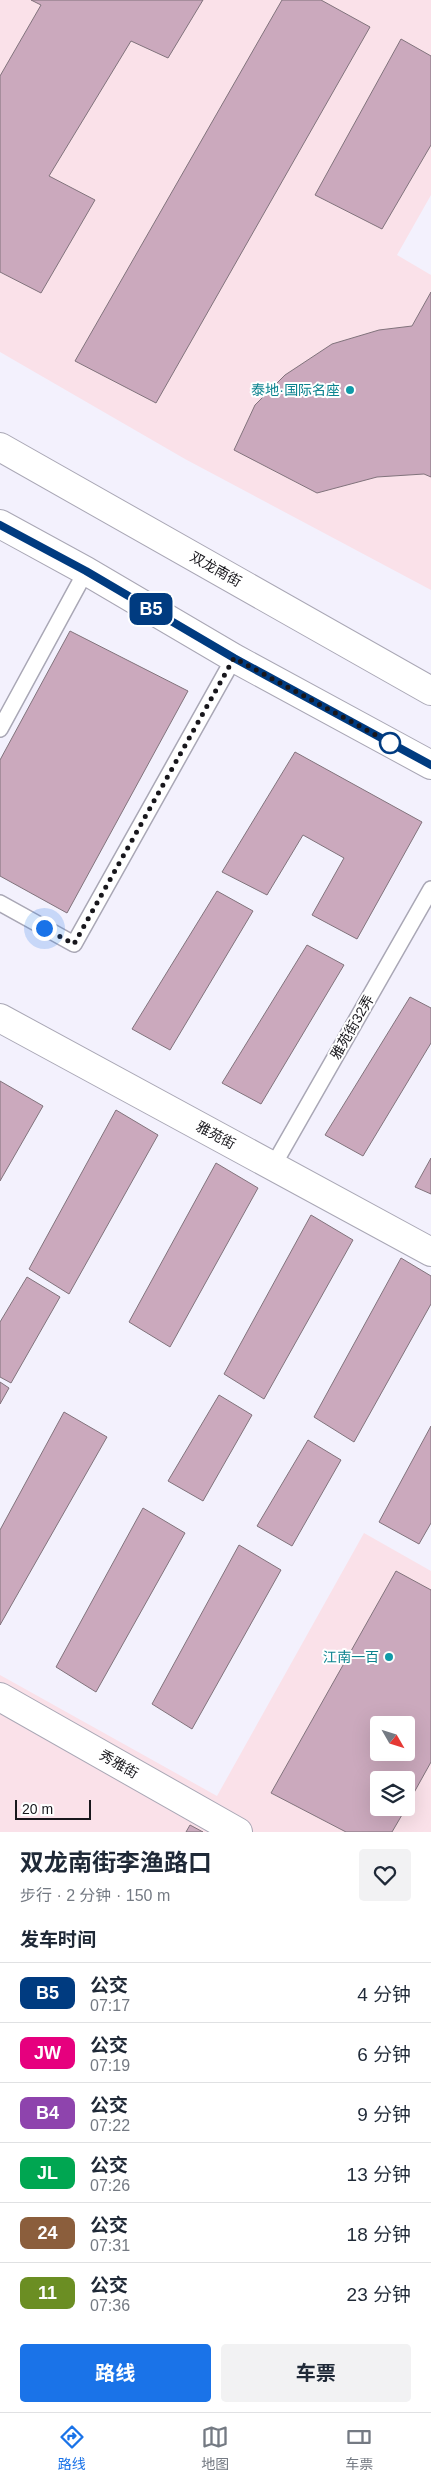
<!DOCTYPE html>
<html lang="zh">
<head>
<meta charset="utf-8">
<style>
  :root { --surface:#fff; --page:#f2f2f3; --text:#1f2937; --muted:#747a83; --line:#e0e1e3; --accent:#1a73e8 }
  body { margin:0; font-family:Arial,"Noto Sans SC",sans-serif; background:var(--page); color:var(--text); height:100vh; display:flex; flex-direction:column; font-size:19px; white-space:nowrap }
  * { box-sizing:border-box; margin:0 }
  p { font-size:16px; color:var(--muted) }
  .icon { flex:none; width:28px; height:28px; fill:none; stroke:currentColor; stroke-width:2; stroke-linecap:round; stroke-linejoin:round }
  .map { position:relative; height:1832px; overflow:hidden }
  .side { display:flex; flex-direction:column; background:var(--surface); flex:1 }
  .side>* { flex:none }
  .badge { padding:0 10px; border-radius:8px; font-size:18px; line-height:32px }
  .needle { width:32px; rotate:129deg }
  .fabs { position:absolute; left:370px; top:1716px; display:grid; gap:10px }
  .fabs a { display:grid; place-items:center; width:45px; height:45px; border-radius:5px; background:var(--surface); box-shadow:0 5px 20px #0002; font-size:25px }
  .scale { position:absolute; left:15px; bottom:12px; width:76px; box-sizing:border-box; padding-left:5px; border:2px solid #18171c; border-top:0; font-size:14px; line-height:18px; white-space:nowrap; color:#18171c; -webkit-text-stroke:4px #fff; paint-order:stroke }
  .you { position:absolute; width:25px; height:25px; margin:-12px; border:4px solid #fff; border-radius:50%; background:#1a73e8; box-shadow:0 0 0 8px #1a73e833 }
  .map>.badge { position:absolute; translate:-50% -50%; box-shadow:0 0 0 2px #fff }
  h2 { padding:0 20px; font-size:19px; line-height:45px }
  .round { display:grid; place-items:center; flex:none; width:52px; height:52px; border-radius:5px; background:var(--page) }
  .overview { display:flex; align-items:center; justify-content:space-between; height:85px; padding:0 20px }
  h1 { font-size:24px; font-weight:700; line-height:38px }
  .action { display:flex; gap:10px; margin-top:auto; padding:10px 20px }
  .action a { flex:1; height:58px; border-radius:5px; background:var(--accent); color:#fff; font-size:20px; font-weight:700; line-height:58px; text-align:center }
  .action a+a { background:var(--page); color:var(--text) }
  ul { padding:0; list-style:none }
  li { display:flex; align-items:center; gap:15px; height:60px; padding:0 20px; border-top:1px solid var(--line) }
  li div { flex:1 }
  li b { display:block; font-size:19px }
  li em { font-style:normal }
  li .badge { min-width:55px; font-weight:700; text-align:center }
  .tabs { display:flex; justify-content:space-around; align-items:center; height:70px; border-top:1px solid var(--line); background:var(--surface); font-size:14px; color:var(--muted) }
  .tabs a { display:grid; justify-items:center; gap:2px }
  .tabs .active { color:var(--accent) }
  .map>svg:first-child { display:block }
  .commercial { fill:#fae1e9; fill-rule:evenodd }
  .building { fill:#cba9bd; stroke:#81737c; fill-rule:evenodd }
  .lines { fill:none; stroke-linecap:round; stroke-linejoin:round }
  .lane-casing { stroke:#a9a7b5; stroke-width:18 }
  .street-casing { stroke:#a9a7b5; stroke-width:30 }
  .secondary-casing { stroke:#a9a7b5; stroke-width:30 }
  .lane { stroke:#fff; stroke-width:15 }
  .street { stroke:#fff; stroke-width:28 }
  .secondary { stroke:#fff; stroke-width:28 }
  .line-casing { stroke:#fff; stroke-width:11 }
  .line { stroke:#003b80; stroke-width:8 }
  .walk { stroke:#18171c; stroke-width:5; stroke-dasharray:0 9 }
  .culture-dot { fill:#0f9aa8; stroke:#fff; stroke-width:2 }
  .stop-dot { fill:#fff; stroke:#003b80; stroke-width:2.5 }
  .labels { text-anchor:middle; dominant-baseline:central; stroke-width:4; stroke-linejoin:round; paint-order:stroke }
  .culture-label { font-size:14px; fill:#0d838f; stroke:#fff; text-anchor:end }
  .street-label { font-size:14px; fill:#18171c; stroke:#fff }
</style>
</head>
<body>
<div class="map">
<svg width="431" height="1832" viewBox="0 0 431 1832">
  <rect width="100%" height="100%" fill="#f3f1fd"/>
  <!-- commercial -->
  <g class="commercial">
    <polygon points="0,0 431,0 431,195 397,255 431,275 431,590 185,459 0,352"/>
    <path d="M364,1533L431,1571V1832H0V1675L217,1796ZM379,1725H406V1752H379ZM379,1780H406V1808H379Z"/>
  </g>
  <!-- building -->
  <g class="building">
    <polygon points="31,0 203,0 168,58 131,41 49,176 95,200 41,293 0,272 0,76 41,5"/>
    <polygon points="282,0 321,0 370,27 156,403 75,361"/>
    <polygon points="401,39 431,56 431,145 382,229 315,195"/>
    <polygon points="431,292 431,477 424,474 377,477 317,493 234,450 255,405 285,375 332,344 379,330 412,326"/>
    <polygon points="70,631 188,691 67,913 0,876 0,760"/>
    <polygon points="295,752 422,822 357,939 312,915 344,858 303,835 267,895 222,872"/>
    <polygon points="217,891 253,911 170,1050 132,1029"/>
    <polygon points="307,945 344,965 261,1104 222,1083"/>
    <polygon points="410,997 431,1008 431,1043 363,1156 325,1135"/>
    <polygon points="0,1081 43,1106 0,1181"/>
    <polygon points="116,1110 158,1135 69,1294 29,1269"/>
    <polygon points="431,1158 431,1194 415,1187"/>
    <polygon points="216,1163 258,1188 170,1347 129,1322"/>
    <polygon points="311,1215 353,1240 264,1399 224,1374"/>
    <polygon points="401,1258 431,1276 431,1304 354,1442 314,1417"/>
    <polygon points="27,1277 60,1297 11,1383 0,1377 0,1322"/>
    <polygon points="0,1382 9,1388 0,1404"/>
    <polygon points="219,1395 252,1415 203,1501 168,1481"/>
    <polygon points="64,1412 107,1437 0,1625 0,1530"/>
    <polygon points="431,1426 431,1523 419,1544 379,1522"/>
    <polygon points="308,1440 341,1460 292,1546 257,1526"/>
    <polygon points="143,1508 185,1533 96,1692 56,1667"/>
    <polygon points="239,1545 281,1570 192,1729 152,1704"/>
    <path d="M396,1571L431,1590V1762L406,1807V1780H379V1808H406L392,1832H346L271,1793ZM379,1725H406V1752H379Z"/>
    <polygon points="190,1825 203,1832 186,1832"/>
  </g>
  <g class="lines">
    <defs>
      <g id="lane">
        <polyline points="0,729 86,571"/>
        <polyline points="0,903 74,944 234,658"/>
        <polyline points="273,1166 431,889"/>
      </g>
      <g id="street">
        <polyline points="0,1018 431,1252"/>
        <polyline points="0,1697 238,1832"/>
      </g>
      <g id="secondary">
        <polyline points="0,447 431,691"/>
        <polyline points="0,524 86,571 234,658 431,765"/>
      </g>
    </defs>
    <!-- lane casing -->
    <use href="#lane" class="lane-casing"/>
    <!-- street casing -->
    <use href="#street" class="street-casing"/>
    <!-- secondary casing -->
    <use href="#secondary" class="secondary-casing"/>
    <!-- lane -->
    <use href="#lane" class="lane"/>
    <!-- street -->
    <use href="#street" class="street"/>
    <!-- secondary -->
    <use href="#secondary" class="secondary"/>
  </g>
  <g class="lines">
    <defs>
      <polyline id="line" points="0,525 86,571 234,658 431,765"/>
    </defs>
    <!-- line casing -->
    <use href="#line" class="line-casing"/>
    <!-- line -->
    <use href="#line" class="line"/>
    <!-- walk -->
    <polyline class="walk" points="44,928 74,944 234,658 398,747 390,743"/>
  </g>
  <!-- markers -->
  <g class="culture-dot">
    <circle cx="350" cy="390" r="5"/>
    <circle cx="389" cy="1657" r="5"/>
  </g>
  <circle class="stop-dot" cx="390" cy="743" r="10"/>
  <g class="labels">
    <!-- culture labels -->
    <g class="culture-label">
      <text x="340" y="390">泰地·国际名座</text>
      <text x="379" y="1657">江南一百</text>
    </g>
    <!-- street labels -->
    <g class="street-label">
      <text transform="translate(216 569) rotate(29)">双龙南街</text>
      <text transform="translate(352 1027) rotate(-60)">雅苑街32弄</text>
      <text transform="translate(216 1135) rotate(28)">雅苑街</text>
      <text transform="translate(119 1764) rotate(30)">秀雅街</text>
    </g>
  </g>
</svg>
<div class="fabs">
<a><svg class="needle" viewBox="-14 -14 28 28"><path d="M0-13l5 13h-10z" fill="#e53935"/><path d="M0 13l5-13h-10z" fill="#747a83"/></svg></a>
<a><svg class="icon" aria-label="layers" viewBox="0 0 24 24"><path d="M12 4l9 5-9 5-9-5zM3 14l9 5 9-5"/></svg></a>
</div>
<div class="scale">20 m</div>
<div class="you" style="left:44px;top:928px"></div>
<b class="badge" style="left:151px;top:609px;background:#003b80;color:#fff">B5</b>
</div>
<section class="side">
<div class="overview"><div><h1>双龙南街李渔路口</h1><p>步行 · 2 分钟 · 150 m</p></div><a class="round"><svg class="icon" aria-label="heart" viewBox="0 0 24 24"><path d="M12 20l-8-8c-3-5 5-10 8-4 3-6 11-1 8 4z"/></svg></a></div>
<h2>发车时间</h2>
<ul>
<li><span class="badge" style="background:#003b80;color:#fff">B5</span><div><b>公交</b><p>07:17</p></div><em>4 分钟</em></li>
<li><span class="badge" style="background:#e6007e;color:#fff">JW</span><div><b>公交</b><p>07:19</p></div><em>6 分钟</em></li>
<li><span class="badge" style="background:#8e44ad;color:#fff">B4</span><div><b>公交</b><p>07:22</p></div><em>9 分钟</em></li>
<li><span class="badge" style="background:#00a651;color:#fff">JL</span><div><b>公交</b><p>07:26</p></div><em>13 分钟</em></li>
<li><span class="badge" style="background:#8b5e3c;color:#fff">24</span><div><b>公交</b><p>07:31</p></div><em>18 分钟</em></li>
<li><span class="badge" style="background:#6b8e23;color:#fff">11</span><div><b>公交</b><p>07:36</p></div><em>23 分钟</em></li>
</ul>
<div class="action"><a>路线</a><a>车票</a></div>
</section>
<nav class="tabs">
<a class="active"><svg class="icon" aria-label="directions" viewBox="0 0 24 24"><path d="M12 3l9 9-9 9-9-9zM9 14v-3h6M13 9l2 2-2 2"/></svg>路线</a>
<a><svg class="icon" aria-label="map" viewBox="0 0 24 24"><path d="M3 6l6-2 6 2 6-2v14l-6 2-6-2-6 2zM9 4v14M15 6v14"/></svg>地图</a>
<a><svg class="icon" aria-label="tickets" viewBox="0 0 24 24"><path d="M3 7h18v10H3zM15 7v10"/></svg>车票</a>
</nav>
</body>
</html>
